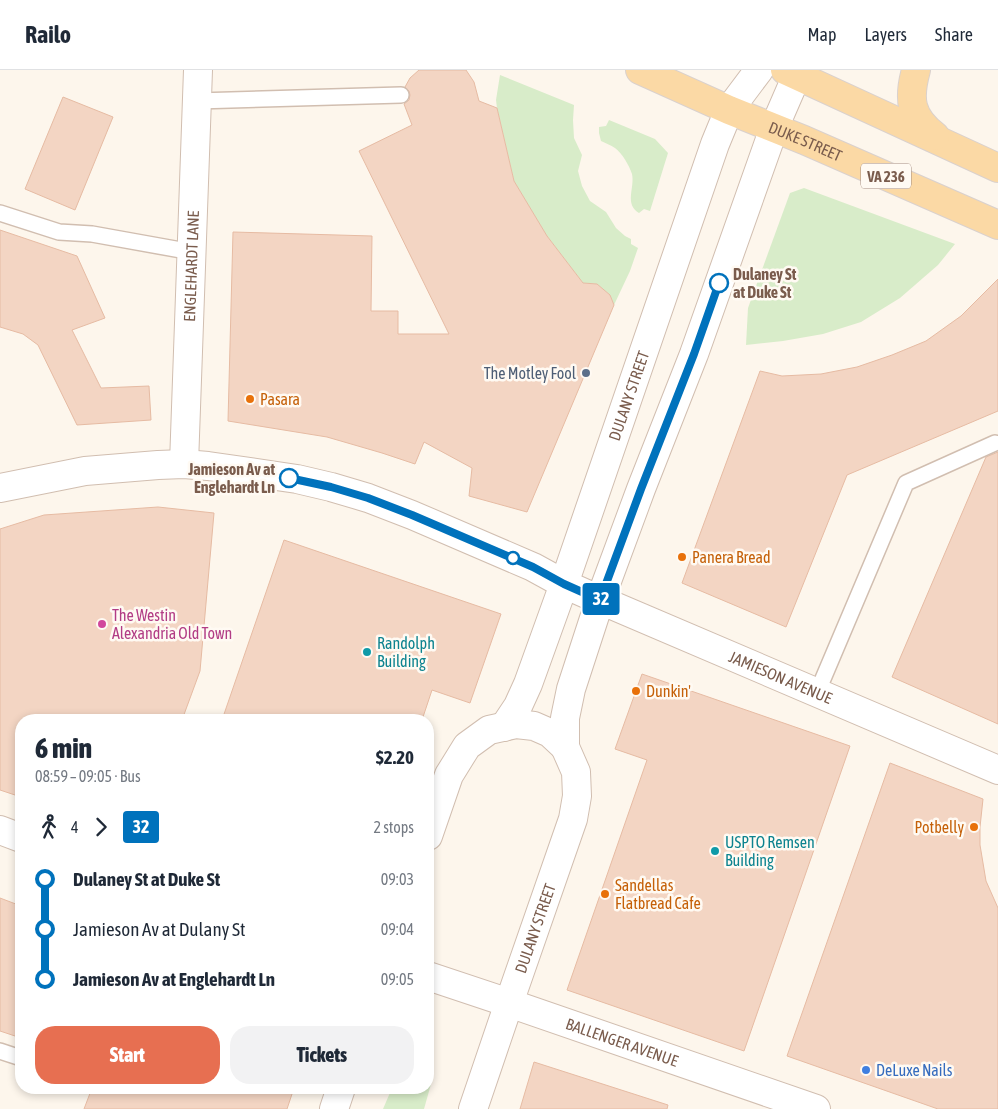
<!DOCTYPE html>
<html lang="en">
<head>
<meta charset="utf-8">
<style>
  :root { --surface:#fff; --page:#f2f2f3; --text:#1f2937; --muted:#747a83; --line:#e0e1e3; --accent:#e76f51 }
  body { margin:0; font-family:"Asap Condensed",sans-serif; background:var(--page); color:var(--text); height:100vh; display:flex; flex-direction:column; font-size:19px; white-space:nowrap }
  * { box-sizing:border-box; margin:0 }
  p { font-size:16px; color:var(--muted) }
  .icon { flex:none; width:28px; height:28px; fill:none; stroke:currentColor; stroke-width:2; stroke-linecap:round; stroke-linejoin:round }
  .map { position:relative; flex:1; overflow:hidden }
  .details { position:absolute; left:15px; top:644px; width:419px; height:380px; display:flex; flex-direction:column; background:var(--surface); border-radius:20px; box-shadow:0 2px 8px #0003 }
  .details>* { flex:none }
  .badge { padding:0 10px; border-radius:4px; font-size:18px; line-height:32px }
  .map>.badge { position:absolute; translate:-50% -50%; box-shadow:0 0 0 2px #fff }
  .legs { display:flex; align-items:center; gap:8px; height:55px; padding:0 20px; font-size:16px }
  .legs p { margin-inline-start:auto }
  .headline { display:flex; align-items:center; justify-content:space-between; height:85px; padding:0 20px }
  h1 { font-size:28px; font-weight:800; line-height:38px }
  .button { display:flex; gap:10px; margin-top:auto; padding:10px 20px }
  .button a { flex:1; height:58px; border-radius:20px; background:var(--accent); color:#fff; font-size:20px; font-weight:800; line-height:58px; text-align:center }
  .button a+a { background:var(--page); color:var(--text) }
  ul { padding:0 20px; list-style:none }
  li { display:flex; align-items:center; gap:18px; height:50px; font-size:19px }
  li i { display:grid; place-items:center; width:8px; height:100%; margin:0 6px; background:currentColor }
  li i::after { content:''; width:12px; height:12px; margin:-6px; border:4px solid; border-radius:50%; background:var(--surface) }
  li p { margin-inline-start:auto }
  li:first-child i { background:linear-gradient(#0000 50%,currentColor 0) }
  li:last-child i { background:linear-gradient(currentColor 50%,#0000 0) }
  header { display:flex; align-items:center; gap:30px; box-sizing:border-box; height:70px; padding:0 25px; background:var(--surface); border-bottom:1px solid var(--line) }
  header strong { font-size:24px }
  nav { display:flex; gap:28px; margin-inline-start:auto; font-size:18px }
  .map>svg:first-child { display:block }
  .green { fill:#d8ecc9 }
  .building { fill:#f3d5c3; stroke:#e6bba3 }
  .lines { fill:none; stroke-linecap:round; stroke-linejoin:round }
  .service-casing { stroke:#d1beb0; stroke-width:18 }
  .minor-casing { stroke:#d1beb0; stroke-width:30 }
  .tertiary-casing { stroke:#d1beb0; stroke-width:30 }
  .primary-casing { stroke:#dad1cd; stroke-width:30 }
  .service { stroke:#fff; stroke-width:15 }
  .minor { stroke:#fff; stroke-width:28 }
  .tertiary { stroke:#fff; stroke-width:28 }
  .primary { stroke:#fbd9a5; stroke-width:28 }
  .line-1-casing { stroke:#fff; stroke-width:11 }
  .line-1 { stroke:#0072bc; stroke-width:8 }
  .stop-1-dot { fill:#fff; stroke:#0072bc; stroke-width:2.5 }
  .service-dot { fill:#5c6f8a; stroke:#fffaf3; stroke-width:2 }
  .food-dot { fill:#e8710a; stroke:#fffaf3; stroke-width:2 }
  .hotel-dot { fill:#d1479c; stroke:#fffaf3; stroke-width:2 }
  .culture-dot { fill:#0f9aa8; stroke:#fffaf3; stroke-width:2 }
  .shop-dot { fill:#3f7fe0; stroke:#fffaf3; stroke-width:2 }
  .labels { text-anchor:middle; dominant-baseline:central; stroke-width:5; stroke-linejoin:round; paint-order:stroke }
  .shield { fill:#fffaf3; stroke:#a28b7f; stroke-width:1 }
  .shield-label { font-size:15px; font-weight:bold; fill:#7a5c4d }
  .street-label { font-size:16px; fill:#7a5c4d; stroke:#fffaf3 }
  .stop-label { font-size:16px; font-weight:bold; fill:#7a5c4d; stroke:#fffaf3; text-anchor:start }
  .service-label { font-size:16px; fill:#4e5e75; stroke:#fffaf3; text-anchor:end }
  .food-label { font-size:16px; fill:#c56008; stroke:#fffaf3; text-anchor:start }
  .hotel-label { font-size:16px; fill:#b23c85; stroke:#fffaf3; text-anchor:start }
  .culture-label { font-size:16px; fill:#0d838f; stroke:#fffaf3; text-anchor:start }
  .shop-label { font-size:16px; fill:#366cbe; stroke:#fffaf3; text-anchor:start }
</style>
</head>
<body>
<header>
<strong>Railo</strong>
<nav><a>Map</a><a>Layers</a><a>Share</a></nav>
</header>
<div class="map">
<svg width="998" height="1039" viewBox="0 0 998 1039">
  <rect width="100%" height="100%" fill="#fdf6ec"/>
  <!-- green -->
  <g class="green">
    <polygon points="500,5 574,35 573,50 574,68 582,85 578,101 582,116 590,131 606,142 616,158 625,166 631,169 631,174 638,178 630,201 614,235 610,225 597,214 583,213 547,166 514,111 497,38 496,30"/>
    <path d="M609,50L655,69L668,83L650,141L644,139L639,143C624,134 635,118 632,104C629,95 622,83 615,78C611,75 605,73 601,71L599,63V57L606,56Z"/>
    <polygon points="804,118 955,174 938,195 900,228 861,252 823,264 783,271 746,275 748,238 790,123"/>
    <polygon points="428,1007 433,1007 424,1039 383,1039 392,1018 428,1018"/>
  </g>
  <!-- building -->
  <g class="building">
    <polygon points="419,0 466,0 474,12 479,31 497,38 514,111 547,166 583,213 597,214 610,225 614,235 527,442 469,426 472,398 424,372 415,394 382,383 327,367 228,351 233,162 372,166 371,241 398,241 398,264 449,264 359,81 412,55 404,34 409,30 410,25 409,21 405,17 410,8"/>
    <polygon points="63,27 113,47 75,140 25,119"/>
    <polygon points="0,160 77,186 105,248 72,260 101,318 149,316 151,350 77,355 38,275 23,264 0,257"/>
    <polygon points="998,209 998,341 847,405 786,557 682,513 760,301 782,306 821,304 857,297 892,285 926,271 961,246"/>
    <polygon points="998,382 998,654 892,607 986,387"/>
    <polygon points="158,437 214,443 200,601 182,650 21,650 21,727 0,720 0,459 44,445"/>
    <polygon points="284,470 501,544 470,633 432,620 422,650 222,650"/>
    <polygon points="642,604 850,676 744,981 567,920 647,690 615,679"/>
    <polygon points="890,693 983,729 980,757 980,775 986,811 998,838 998,1039 938,1039 787,986"/>
    <polygon points="0,828 21,836 21,968 0,961"/>
    <polygon points="534,992 668,1035 667,1039 520,1039"/>
    <polygon points="92,1018 294,1018 287,1039 84,1039"/>
  </g>
  <g class="lines">
    <defs>
      <g id="service">
        <polyline points="197,31 401,25"/>
        <polyline points="0,143 59,162 92,164 192,182"/>
        <polyline points="817,623 906,413 995,373"/>
        <polyline points="0,981 21,988"/>
      </g>
      <g id="minor">
        <path id="s1" d="M184,394L198,0"/>
        <polyline points="504,657 518,636 528,614 564,514"/>
        <polyline points="0,760 21,768"/>
        <polyline points="428,766 449,705 467,676 489,660 516,654 534,656 550,663 565,677"/>
        <path id="s2" d="M428,906L509,933L816,1039"/>
        <polyline points="334,1039 341,1018"/>
        <path id="s3" d="M473,1039L509,933L573,749L577,726L576,702L565,677V648L571,619L600,530L998,700"/>
      </g>
      <g id="tertiary">
        <polyline points="0,418 85,401 158,395 184,394 208,396 297,409 331,417 368,428 412,445 533,497 564,514 600,530 641,419 694,284 774,58 797,5 801,0"/>
        <path id="s4" d="M564,514L715,74L729,40L759,0"/>
      </g>
      <g id="primary">
        <path id="s5" d="M640,0L729,40L804,70L998,155"/>
        <polyline points="785,0 998,98"/>
        <path d="M916,0C908,29 910,47 935,66"/>
      </g>
    </defs>
    <!-- service casing -->
    <use href="#service" class="service-casing"/>
    <!-- minor casing -->
    <use href="#minor" class="minor-casing"/>
    <!-- tertiary casing -->
    <use href="#tertiary" class="tertiary-casing"/>
    <!-- primary casing -->
    <use href="#primary" class="primary-casing"/>
    <!-- service -->
    <use href="#service" class="service"/>
    <!-- minor -->
    <use href="#minor" class="minor"/>
    <!-- tertiary -->
    <use href="#tertiary" class="tertiary"/>
    <!-- primary -->
    <use href="#primary" class="primary"/>
  </g>
  <g class="lines">
    <defs>
      <polyline id="line-1" points="289,408 331,417 368,428 412,445 533,497 564,514 600,530 641,419 694,284 719,213"/>
    </defs>
    <!-- line-1 casing -->
    <use href="#line-1" class="line-1-casing"/>
    <!-- line-1 -->
    <use href="#line-1" class="line-1"/>
  </g>
  <!-- markers -->
  <g class="stop-1-dot">
    <circle cx="719" cy="213" r="9"/>
    <circle cx="289" cy="408" r="9"/>
    <circle cx="513" cy="488" r="6"/>
  </g>
  <circle class="service-dot" cx="586" cy="303" r="5"/>
  <g class="food-dot">
    <circle cx="250" cy="329" r="5"/>
    <circle cx="682" cy="487" r="5"/>
    <circle cx="636" cy="621" r="5"/>
    <circle cx="974" cy="757" r="5"/>
    <circle cx="605" cy="824" r="5"/>
  </g>
  <circle class="hotel-dot" cx="102" cy="554" r="5"/>
  <g class="culture-dot">
    <circle cx="367" cy="582" r="5"/>
    <circle cx="715" cy="781" r="5"/>
  </g>
  <circle class="shop-dot" cx="866" cy="1000" r="5"/>
  <g class="labels">
    <!-- shield labels -->
    <rect class="shield" x="861" y="93.5" width="50" height="25" rx="4"/>
    <g class="shield-label">
      <text x="886" y="106">VA 236</text>
    </g>
    <!-- street labels -->
    <g class="street-label">
      <text stroke="none"><textPath href="#s5" startOffset="180">DUKE STREET</textPath></text>
      <text stroke="none"><textPath href="#s1" startOffset="198">ENGLEHARDT LANE</textPath></text>
      <text stroke="none"><textPath href="#s4" startOffset="199">DULANY STREET</textPath></text>
      <text stroke="none"><textPath href="#s3" startOffset="730">JAMIESON AVENUE</textPath></text>
      <text stroke="none"><textPath href="#s3" startOffset="191">DULANY STREET</textPath></text>
      <text stroke="none"><textPath href="#s2" startOffset="205">BALLENGER AVENUE</textPath></text>
    </g>
    <!-- stop labels -->
    <g class="stop-label">
      <text x="733" y="204">Dulaney St<tspan x="733" dy="18">at Duke St</tspan></text>
      <text x="275" y="399" text-anchor="end">Jamieson Av at<tspan x="275" dy="18">Englehardt Ln</tspan></text>
    </g>
    <!-- service labels -->
    <g class="service-label">
      <text x="576" y="303">The Motley Fool</text>
    </g>
    <!-- food labels -->
    <g class="food-label">
      <text x="260" y="329">Pasara</text>
      <text x="692" y="487">Panera Bread</text>
      <text x="646" y="621">Dunkin'</text>
      <text x="964" y="757" text-anchor="end">Potbelly</text>
      <text x="615" y="815">Sandellas<tspan x="615" dy="18">Flatbread Cafe</tspan></text>
    </g>
    <!-- hotel labels -->
    <g class="hotel-label">
      <text x="112" y="545">The Westin<tspan x="112" dy="18">Alexandria Old Town</tspan></text>
    </g>
    <!-- culture labels -->
    <g class="culture-label">
      <text x="377" y="573">Randolph<tspan x="377" dy="18">Building</tspan></text>
      <text x="725" y="772">USPTO Remsen<tspan x="725" dy="18">Building</tspan></text>
    </g>
    <!-- shop labels -->
    <g class="shop-label">
      <text x="876" y="1000">DeLuxe Nails</text>
    </g>
  </g>
</svg>
<b class="badge" style="left:601px;top:529px;background:#0072bc;color:#fff">32</b>
<section class="details">
<div class="headline"><div><h1>6 min</h1><p>08:59 – 09:05 · Bus</p></div><b>$2.20</b></div>
<div class="legs"><svg class="icon" aria-label="walk" viewBox="0 0 24 24"><circle cx="13" cy="4" r="2"/><path d="M13 8l-2 6 4 7M11 14l-3 7M7 12l3-4h3l4 4"/></svg>4<svg class="icon" aria-label="forward" viewBox="0 0 24 24"><path d="M9 5l7 7-7 7"/></svg><b class="badge" style="background:#0072bc;color:#fff">32</b><p>2 stops</p></div>
<ul>
<li><i style="color:#0072bc"></i><b>Dulaney St at Duke St</b><p>09:03</p></li>
<li><i style="color:#0072bc"></i><span>Jamieson Av at Dulany St</span><p>09:04</p></li>
<li><i style="color:#0072bc"></i><b>Jamieson Av at Englehardt Ln</b><p>09:05</p></li>
</ul>
<div class="button"><a>Start</a><a>Tickets</a></div>
</section>
</div>
</body>
</html>
